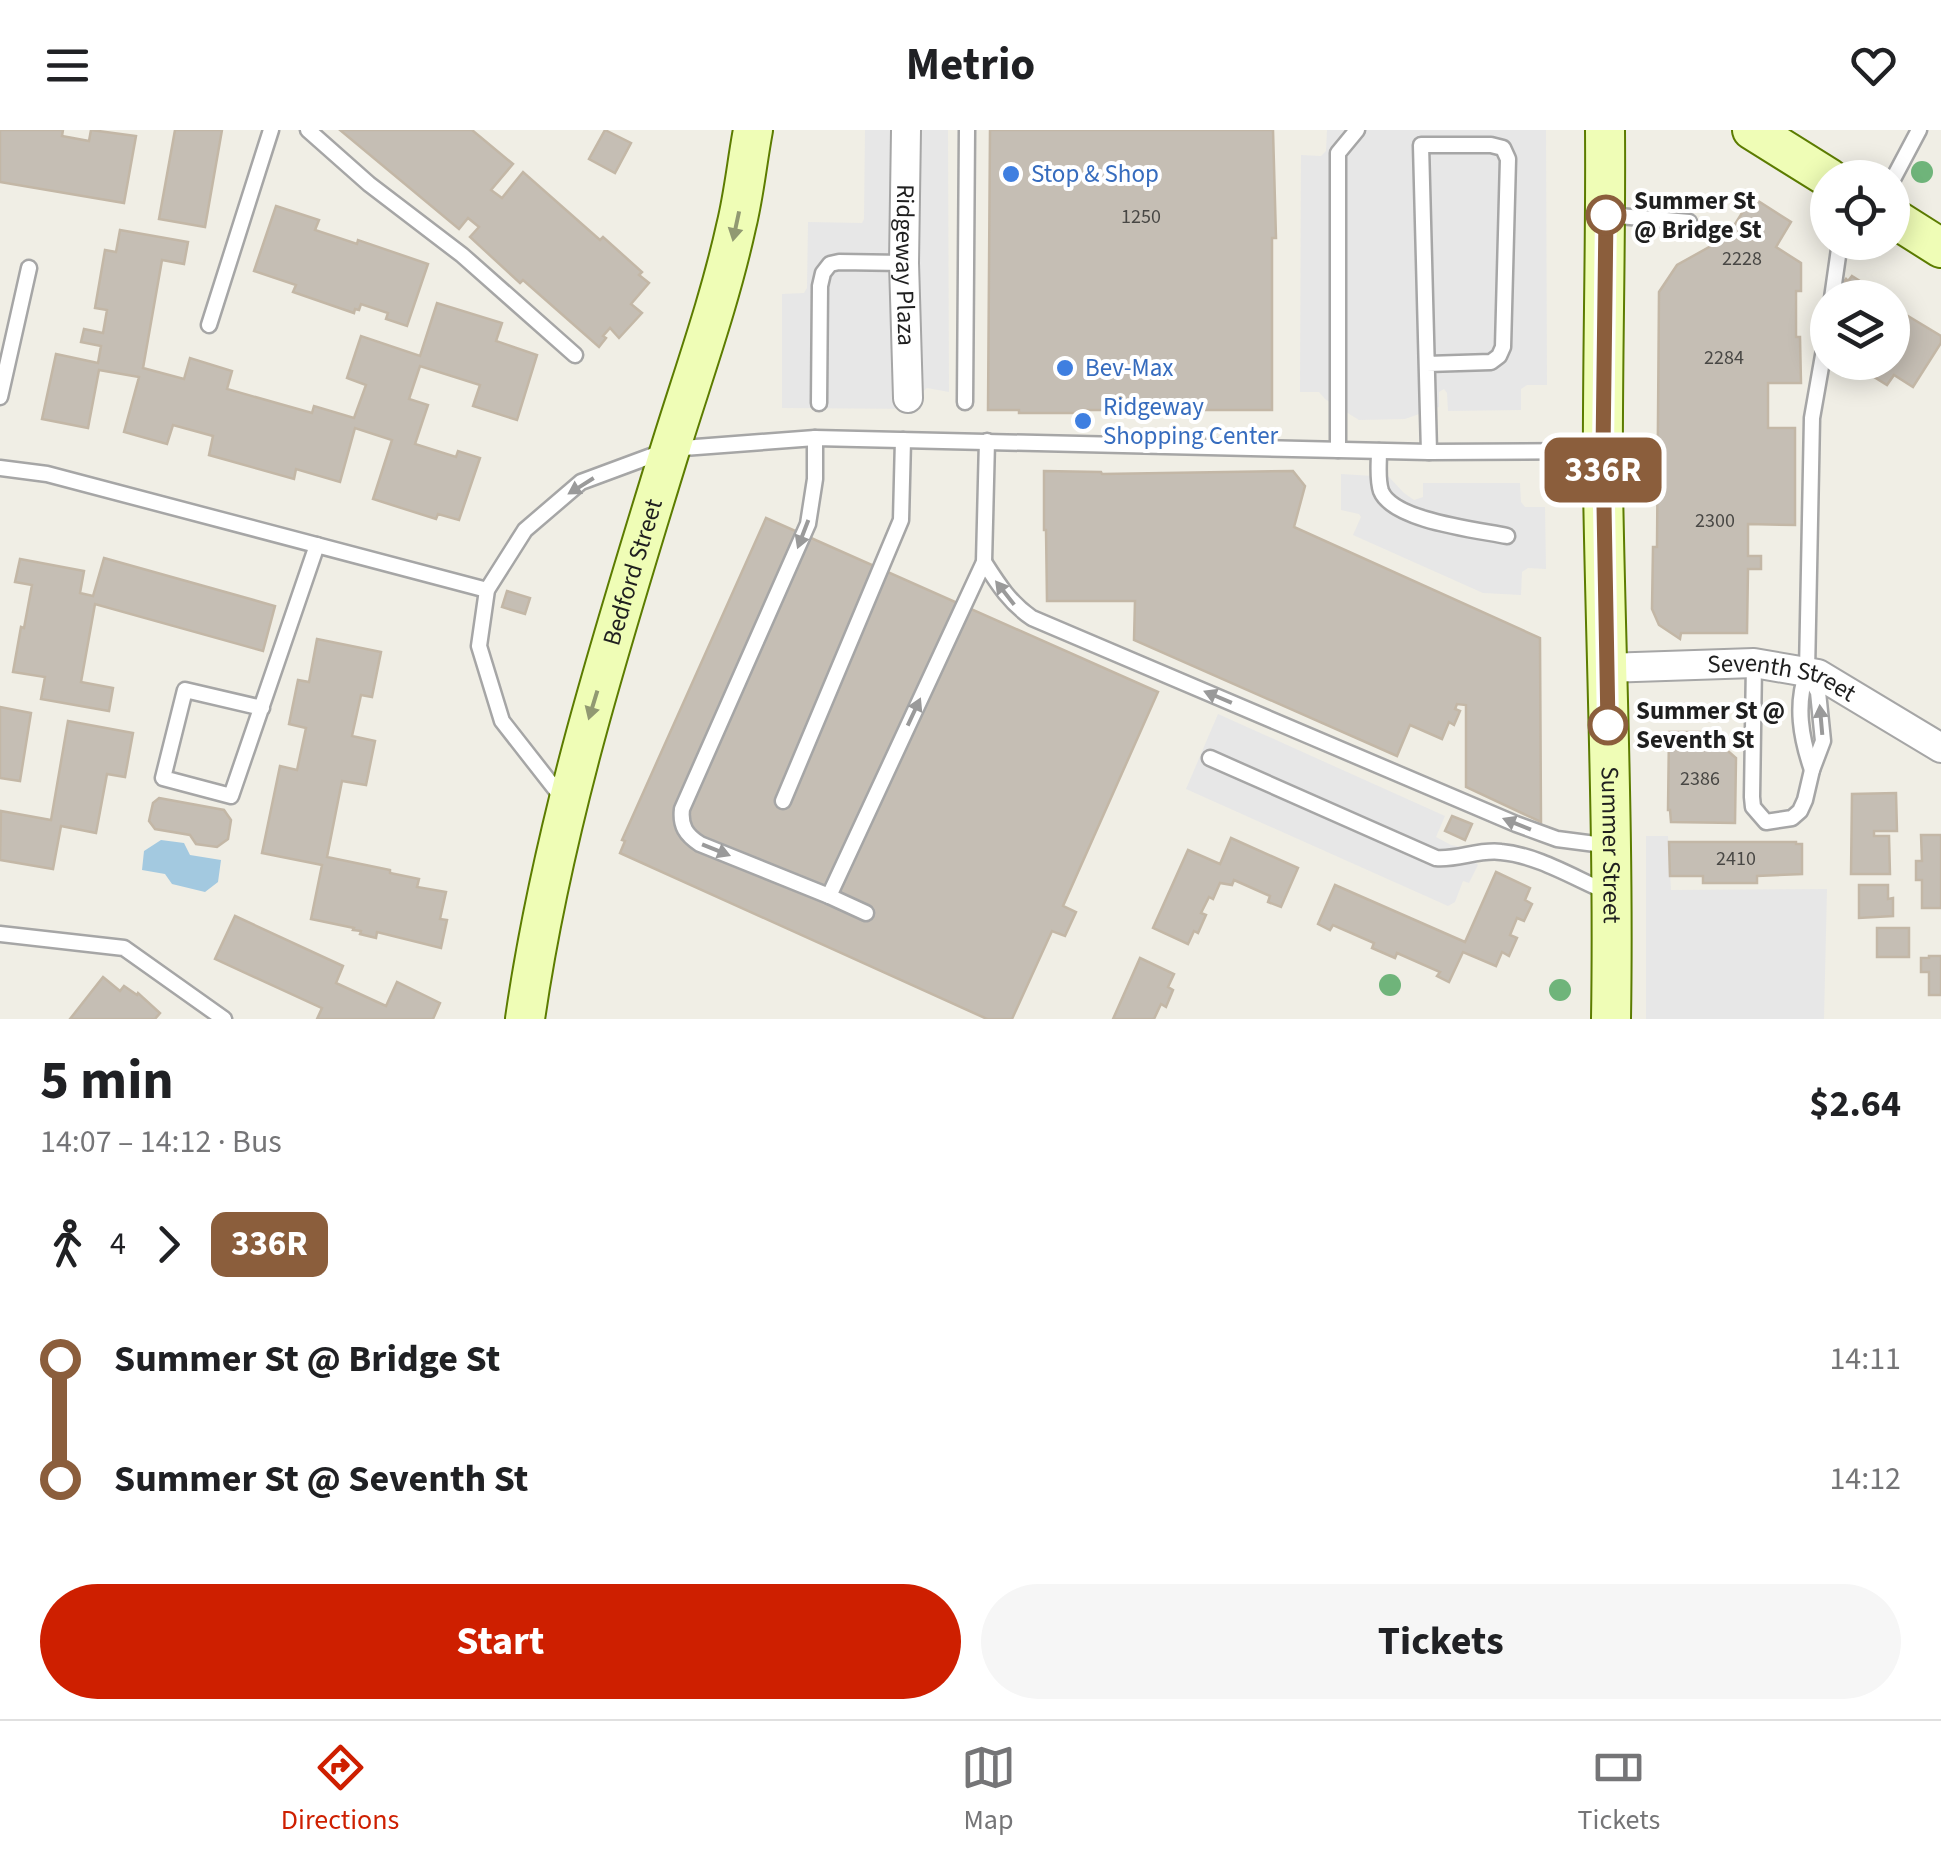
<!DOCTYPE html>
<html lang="en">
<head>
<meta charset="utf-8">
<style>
  :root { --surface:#fff; --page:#f6f6f6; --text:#202124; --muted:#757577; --line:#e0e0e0; --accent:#ce1f00 }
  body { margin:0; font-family:"Source Sans 3",sans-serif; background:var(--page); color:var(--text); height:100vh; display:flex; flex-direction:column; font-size:38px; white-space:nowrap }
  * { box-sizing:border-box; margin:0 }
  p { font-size:32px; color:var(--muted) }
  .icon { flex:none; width:55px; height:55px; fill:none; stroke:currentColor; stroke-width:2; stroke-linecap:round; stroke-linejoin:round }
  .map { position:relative; height:889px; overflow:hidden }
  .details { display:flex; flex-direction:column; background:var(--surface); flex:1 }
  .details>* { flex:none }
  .badge { padding:0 20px; border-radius:15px; font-size:35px; line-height:65px }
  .buttons { position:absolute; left:1810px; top:30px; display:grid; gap:20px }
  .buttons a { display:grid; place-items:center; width:100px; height:100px; border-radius:50%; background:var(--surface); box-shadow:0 5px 25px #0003; font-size:50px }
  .map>.badge { position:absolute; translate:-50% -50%; box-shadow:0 0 0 5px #fff }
  .legs { display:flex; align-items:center; gap:15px; height:110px; padding:0 40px; font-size:32px }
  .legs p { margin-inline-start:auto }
  .head { display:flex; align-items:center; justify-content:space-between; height:170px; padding:0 40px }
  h1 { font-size:55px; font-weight:700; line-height:75px }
  .primary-button { display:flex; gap:20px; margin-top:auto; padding:20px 40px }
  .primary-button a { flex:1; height:115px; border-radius:60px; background:var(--accent); color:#fff; font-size:40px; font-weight:700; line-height:115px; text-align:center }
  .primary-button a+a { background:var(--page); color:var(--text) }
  ul { padding:0 40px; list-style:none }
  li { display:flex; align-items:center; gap:35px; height:120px; font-size:38px }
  li i { display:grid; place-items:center; width:15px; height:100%; margin:0 12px; background:currentColor }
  li i::after { content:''; width:25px; height:25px; margin:-12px; border:8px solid; border-radius:50%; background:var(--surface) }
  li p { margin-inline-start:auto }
  li:first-child i { background:linear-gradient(#0000 50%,currentColor 0) }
  li:last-child i { background:linear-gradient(currentColor 50%,#0000 0) }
  header { display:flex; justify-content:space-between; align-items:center; height:130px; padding:0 40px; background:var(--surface); font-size:45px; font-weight:700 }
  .menu { display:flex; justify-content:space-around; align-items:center; height:140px; border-top:2px solid var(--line); background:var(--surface); font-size:28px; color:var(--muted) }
  .menu a { display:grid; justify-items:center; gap:5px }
  .menu .selected { color:var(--accent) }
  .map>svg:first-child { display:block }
  .parking { fill:#e7e7e7 }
  .water { fill:#a3c9e0 }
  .building { fill:#c5beb4; stroke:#c3b7a6; stroke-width:2.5 }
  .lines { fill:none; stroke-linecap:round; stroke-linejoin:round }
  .lane-casing { stroke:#a6a6a6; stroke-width:19 }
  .street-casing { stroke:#a6a6a6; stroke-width:32 }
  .secondary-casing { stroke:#5c7c00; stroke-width:42 }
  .lane { stroke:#fff; stroke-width:14 }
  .street { stroke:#fff; stroke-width:28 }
  .secondary { stroke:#effdb6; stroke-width:38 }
  .tree { fill:#6fb47a }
  .oneway { fill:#919972 }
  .oneway2 { fill:#9a9a9a }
  .line-1-casing { stroke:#fff; stroke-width:22 }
  .line-1 { stroke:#8b5e3c; stroke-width:15 }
  .shop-dot { fill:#3f7fe0; stroke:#fff; stroke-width:4 }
  .stop-1-dot { fill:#fff; stroke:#8b5e3c; stroke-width:5 }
  .labels { text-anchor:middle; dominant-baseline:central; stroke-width:8; stroke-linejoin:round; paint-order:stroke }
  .number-label { font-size:20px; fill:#484744 }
  .shop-label { font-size:25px; fill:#366cbe; stroke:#fff; text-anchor:start }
  .stop-label { font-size:25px; font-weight:bold; fill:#1f1f1f; stroke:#fff; text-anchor:start }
  .street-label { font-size:25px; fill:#1f1f1f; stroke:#fff }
</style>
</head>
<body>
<header><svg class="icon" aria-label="menu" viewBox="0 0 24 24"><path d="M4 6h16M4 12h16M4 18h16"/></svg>Metrio<svg class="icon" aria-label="heart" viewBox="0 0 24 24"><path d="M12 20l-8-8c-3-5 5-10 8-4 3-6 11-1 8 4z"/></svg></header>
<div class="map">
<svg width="1941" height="889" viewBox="0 0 1941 889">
  <rect width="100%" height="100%" fill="#f0eee5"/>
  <!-- parking -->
  <g class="parking">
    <polygon points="865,0 948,0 949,262 927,258 922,262 921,279 782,278 782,164 804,163 807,158 808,92 862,93 864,89"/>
    <polygon points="1327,0 1546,0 1547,255 1527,255 1521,259 1521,280 1448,281 1447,263 1444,259 1439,262 1439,277 1405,289 1359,290 1325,269 1319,262 1300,262 1301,25 1321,26 1326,21"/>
    <polygon points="1341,344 1389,347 1404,363 1414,370 1423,367 1423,353 1520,353 1521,372 1525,377 1545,377 1546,439 1528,438 1522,442 1521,465 1483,463 1353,405 1361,387 1359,384 1341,380"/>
    <polygon points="1218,584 1445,686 1436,707 1451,715 1462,717 1478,735 1469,753 1463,751 1455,772 1448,776 1186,659"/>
    <polygon points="1646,706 1668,706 1671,760 1827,759 1824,889 1646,889"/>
  </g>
  <!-- water -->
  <polygon class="water" points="161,710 184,713 190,725 221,730 218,752 205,762 172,754 165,744 142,740 144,721"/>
  <!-- building -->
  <g class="building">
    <polygon points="0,0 63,0 62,6 89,11 91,0 136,6 124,73 0,52"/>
    <polygon points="175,0 222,0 205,97 159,89"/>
    <polygon points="340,0 472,0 513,34 491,60 502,68 523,42 600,110 603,107 642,142 639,145 649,153 631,174 642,183 619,208 610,198 603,206 606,208 599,217 523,150 520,153 470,107 479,97 468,88 459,99"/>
    <polygon points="605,0 631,13 615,43 589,29"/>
    <polygon points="990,0 1273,0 1276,108 1272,108 1272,280 1081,280 1081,283 1019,283 1019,280 988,280"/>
    <polygon points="1752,67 1791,92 1776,117 1801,133 1801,161 1796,161 1796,207 1800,207 1801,253 1768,253 1768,298 1795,298 1795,395 1748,394 1748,426 1761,426 1761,439 1748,439 1747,503 1681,503 1680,509 1659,495 1652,479 1653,417 1657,417 1659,162 1677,135 1727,107"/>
    <polygon points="276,76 319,90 315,100 357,114 358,110 428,134 407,196 386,189 388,183 361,174 359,180 355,179 354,183 293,162 296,155 254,141"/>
    <polygon points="120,100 188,112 184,134 162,130 143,238 184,249 190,228 232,241 227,259 312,283 314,276 354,288 366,255 347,248 361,206 420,226 437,173 502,193 496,211 537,225 517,290 473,276 480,255 420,236 409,269 428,275 415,314 456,327 458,321 480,328 459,390 438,384 436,389 373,369 392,310 355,298 340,352 296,339 294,349 209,325 213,306 173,295 167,314 124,302 139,247 99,240 88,298 42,289 56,224 98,233 101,216 81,212 84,199 103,203 107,180 95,178 105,120 116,122"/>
    <polygon points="1852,146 1887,168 1843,168 1843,153 1846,149 1848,151"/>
    <polygon points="1908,186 1941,206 1941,213 1913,257 1894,245 1887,255 1871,245 1878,232 1892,232 1892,210"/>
    <polygon points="1044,341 1101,342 1102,344 1293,341 1305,356 1294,397 1540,508 1541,692 1466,657 1466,575 1457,574 1455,579 1460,581 1454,595 1449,592 1442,609 1410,595 1397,626 1134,510 1135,471 1047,471 1046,400 1044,400"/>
    <polygon points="766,388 1158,562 1063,776 1076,782 1065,806 1052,801 1012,889 987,889 620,723 625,711 622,710"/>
    <polygon points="104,428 275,476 263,521 95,474 81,552 113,558 109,581 41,569 45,547 13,542 21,497 24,498 32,455 15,452 20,429 84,441 80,463 93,466"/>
    <polygon points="507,461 530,468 525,484 502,477"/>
    <polygon points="317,509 381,522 372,567 361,565 352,606 375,611 366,655 342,651 327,727 390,740 390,743 419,749 417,757 446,762 440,789 447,790 441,818 377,802 376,808 360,804 361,801 353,800 354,798 311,789 322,735 262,723 280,636 297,640 306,598 289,594 298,550 309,552"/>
    <polygon points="0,577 31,583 20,651 0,648"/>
    <polygon points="68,591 133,603 125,647 107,644 96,703 61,696 53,739 0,730 1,681 51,690"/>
    <polygon points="1669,602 1712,602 1712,607 1736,628 1735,693 1671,692 1670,680 1668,680"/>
    <polygon points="1896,663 1897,701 1874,701 1874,706 1889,706 1890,744 1851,744 1852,664"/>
    <polygon points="159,668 224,680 231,690 228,709 217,717 196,714 190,705 155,699 149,691 153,673"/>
    <polygon points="1452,686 1472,694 1465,710 1445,701"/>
    <polygon points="1921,705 1941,705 1941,778 1922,778 1922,750 1916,750 1916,731 1922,731"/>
    <polygon points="1231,708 1298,738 1281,777 1268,772 1270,766 1234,750 1232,755 1220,753 1213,769 1209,767 1201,783 1206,785 1198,803 1194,801 1188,814 1153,798 1188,720 1220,734"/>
    <polygon points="1669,712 1796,712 1796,714 1802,714 1802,744 1757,746 1757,753 1703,753 1703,746 1670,746"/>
    <polygon points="1496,742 1530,758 1525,770 1532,774 1524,791 1517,788 1510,805 1517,808 1509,826 1502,822 1496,836 1463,822 1449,852 1437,846 1440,842 1397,823 1395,828 1372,818 1374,813 1333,795 1330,800 1318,794 1335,755 1465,812"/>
    <polygon points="1859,755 1888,755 1888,769 1893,768 1893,786 1859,788"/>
    <polygon points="235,786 343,836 336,853 386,876 397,852 440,873 433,889 317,889 322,878 215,829"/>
    <rect x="1877" y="798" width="32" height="29"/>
    <polygon points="1929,826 1941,826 1941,865 1929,865 1929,842 1921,842 1921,828 1929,828"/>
    <polygon points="1140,828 1174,844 1168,857 1173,860 1166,877 1161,874 1154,889 1113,889"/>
    <polygon points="103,847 120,861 124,856 137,865 138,863 160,883 155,889 70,889"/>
  </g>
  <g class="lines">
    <defs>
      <g id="lane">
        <polyline points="308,0 369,54 462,125 575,225"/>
        <polyline points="1892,51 1919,0"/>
        <polyline points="1607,85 1689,92"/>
        <polyline points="1832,168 1840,112"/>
        <polyline points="209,195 271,0"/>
        <polyline points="1427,234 1491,232 1499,226 1503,217 1508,29 1503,18 1491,15 1421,15 1429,322"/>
        <polyline points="0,267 29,138"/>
        <polyline points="965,272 967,0"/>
        <polyline points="819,273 820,156 823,143 830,134 839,132 904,133"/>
        <path d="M815,308V349L808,394L682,679C680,696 686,705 700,714L829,766L984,432L987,311"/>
        <polyline points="1338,320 1338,23 1357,0"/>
        <path d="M1379,321C1379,334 1377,349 1381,361C1393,391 1478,400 1507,406"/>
        <polyline points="0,338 47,344 487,460"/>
        <path d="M984,432C998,454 1010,473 1032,488L1516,694L1557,709L1611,716"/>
        <polyline points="1754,533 1752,667 1753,677 1766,692 1792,688 1800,681 1805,670 1812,640 1823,611 1818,562 1809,546"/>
        <polyline points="262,578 185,560 163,648 231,666 317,415"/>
        <path d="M1210,628L1436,728C1458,730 1479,719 1501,722C1537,725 1574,748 1607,762"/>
        <path d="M1812,640C1801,608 1795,575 1807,542L1812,288L1828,197"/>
        <polyline points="563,669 502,591 479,516 487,460 525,400 581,352 670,319 815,308 1429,322 1600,321"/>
        <polyline points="783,671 901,390 903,310"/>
        <polyline points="829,766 866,783"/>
        <polyline points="0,804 124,818 224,889"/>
      </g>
      <g id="street">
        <path id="s1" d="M906,0L904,133L908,268"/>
        <path id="s2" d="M1606,538L1754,533L1818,544L1941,618"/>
      </g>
      <g id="secondary">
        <path id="s3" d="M1605,0C1606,119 1602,238 1603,357C1606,534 1614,712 1611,889"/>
        <polyline points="1752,0 1829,48"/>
        <polyline points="1892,87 1941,118"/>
        <path id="s4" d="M525,889C553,695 612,509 669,323C692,248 719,174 736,97C744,65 747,32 753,0"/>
      </g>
    </defs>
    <!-- lane casing -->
    <use href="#lane" class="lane-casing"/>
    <!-- street casing -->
    <use href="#street" class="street-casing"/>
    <!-- secondary casing -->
    <use href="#secondary" class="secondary-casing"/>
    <!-- lane -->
    <use href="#lane" class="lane"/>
    <!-- street -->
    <use href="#street" class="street"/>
    <!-- secondary -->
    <use href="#secondary" class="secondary"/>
  </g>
  <!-- trees -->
  <g class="tree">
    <circle cx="1922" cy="42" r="11"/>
    <circle cx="1390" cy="855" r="11"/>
    <circle cx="1560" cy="860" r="11"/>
  </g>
  <!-- one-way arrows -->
  <defs><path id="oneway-solid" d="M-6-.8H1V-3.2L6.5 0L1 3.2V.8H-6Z" transform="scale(2.5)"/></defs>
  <g class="oneway">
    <use href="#oneway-solid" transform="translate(736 96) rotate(102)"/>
    <use href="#oneway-solid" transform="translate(593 575) rotate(107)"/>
  </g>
  <g class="oneway2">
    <use href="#oneway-solid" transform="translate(581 356) rotate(148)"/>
    <use href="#oneway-solid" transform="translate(803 404) rotate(111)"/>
    <use href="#oneway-solid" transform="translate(1005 463) rotate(-128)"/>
    <use href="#oneway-solid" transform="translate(1218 567) rotate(-157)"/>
    <use href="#oneway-solid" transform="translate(914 582) rotate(-65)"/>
    <use href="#oneway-solid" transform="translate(1821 590) rotate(-95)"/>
    <use href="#oneway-solid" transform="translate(1517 694) rotate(-158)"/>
    <use href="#oneway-solid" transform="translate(716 720) rotate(22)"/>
  </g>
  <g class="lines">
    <defs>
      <polyline id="line-1" points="1606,85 1603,321 1608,595"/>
    </defs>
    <!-- line-1 casing -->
    <use href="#line-1" class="line-1-casing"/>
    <!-- line-1 -->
    <use href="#line-1" class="line-1"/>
  </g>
  <!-- markers -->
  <g class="shop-dot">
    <circle cx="1011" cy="44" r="10"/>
    <circle cx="1065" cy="238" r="10"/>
    <circle cx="1083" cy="291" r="10"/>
  </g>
  <g class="stop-1-dot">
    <circle cx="1606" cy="85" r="18"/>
    <circle cx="1608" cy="595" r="18"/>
  </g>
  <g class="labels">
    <!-- number labels -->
    <g class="number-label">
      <text x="1141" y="87">1250</text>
      <text x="1742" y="129">2228</text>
      <text x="1724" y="228">2284</text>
      <text x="1715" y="391">2300</text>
      <text x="1700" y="649">2386</text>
      <text x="1736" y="729">2410</text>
    </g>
    <!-- shop labels -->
    <g class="shop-label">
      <text x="1031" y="44">Stop &amp; Shop</text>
      <text x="1085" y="238">Bev-Max</text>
      <text x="1103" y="277">Ridgeway<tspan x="1103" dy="29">Shopping Center</tspan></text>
    </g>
    <!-- stop labels -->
    <g class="stop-label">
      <text x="1634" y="71">Summer St<tspan x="1634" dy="29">@ Bridge St</tspan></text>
      <text x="1636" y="581">Summer St @<tspan x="1636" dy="29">Seventh St</tspan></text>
    </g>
    <!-- street labels -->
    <g class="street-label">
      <text stroke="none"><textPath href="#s1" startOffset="135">Ridgeway Plaza</textPath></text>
      <text stroke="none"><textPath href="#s4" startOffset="460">Bedford Street</textPath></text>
      <text stroke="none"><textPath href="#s2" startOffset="178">Seventh Street</textPath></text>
      <text stroke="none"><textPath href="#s3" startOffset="715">Summer Street</textPath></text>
    </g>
  </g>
</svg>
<div class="buttons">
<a><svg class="icon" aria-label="locate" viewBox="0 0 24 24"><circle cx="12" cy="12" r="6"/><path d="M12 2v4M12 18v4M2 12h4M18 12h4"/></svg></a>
<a><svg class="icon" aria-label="layers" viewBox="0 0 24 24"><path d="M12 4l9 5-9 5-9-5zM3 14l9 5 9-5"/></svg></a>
</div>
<b class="badge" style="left:1603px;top:340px;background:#8b5e3c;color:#fff">336R</b>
</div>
<section class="details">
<div class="head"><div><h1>5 min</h1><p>14:07 – 14:12 · Bus</p></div><b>$2.64</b></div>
<div class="legs"><svg class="icon" aria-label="walk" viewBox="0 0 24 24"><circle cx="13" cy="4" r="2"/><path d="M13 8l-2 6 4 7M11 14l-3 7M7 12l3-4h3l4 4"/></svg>4<svg class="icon" aria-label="forward" viewBox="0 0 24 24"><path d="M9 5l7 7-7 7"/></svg><b class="badge" style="background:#8b5e3c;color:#fff">336R</b></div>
<ul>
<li><i style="color:#8b5e3c"></i><b>Summer St @ Bridge St</b><p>14:11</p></li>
<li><i style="color:#8b5e3c"></i><b>Summer St @ Seventh St</b><p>14:12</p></li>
</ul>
<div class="primary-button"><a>Start</a><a>Tickets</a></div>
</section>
<nav class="menu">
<a class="selected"><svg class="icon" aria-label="directions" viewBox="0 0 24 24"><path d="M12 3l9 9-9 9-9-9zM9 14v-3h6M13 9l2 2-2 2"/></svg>Directions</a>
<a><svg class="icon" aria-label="map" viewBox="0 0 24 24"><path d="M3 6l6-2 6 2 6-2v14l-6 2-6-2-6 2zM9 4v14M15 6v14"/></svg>Map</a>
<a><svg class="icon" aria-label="tickets" viewBox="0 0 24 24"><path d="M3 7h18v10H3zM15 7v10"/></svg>Tickets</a>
</nav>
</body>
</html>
